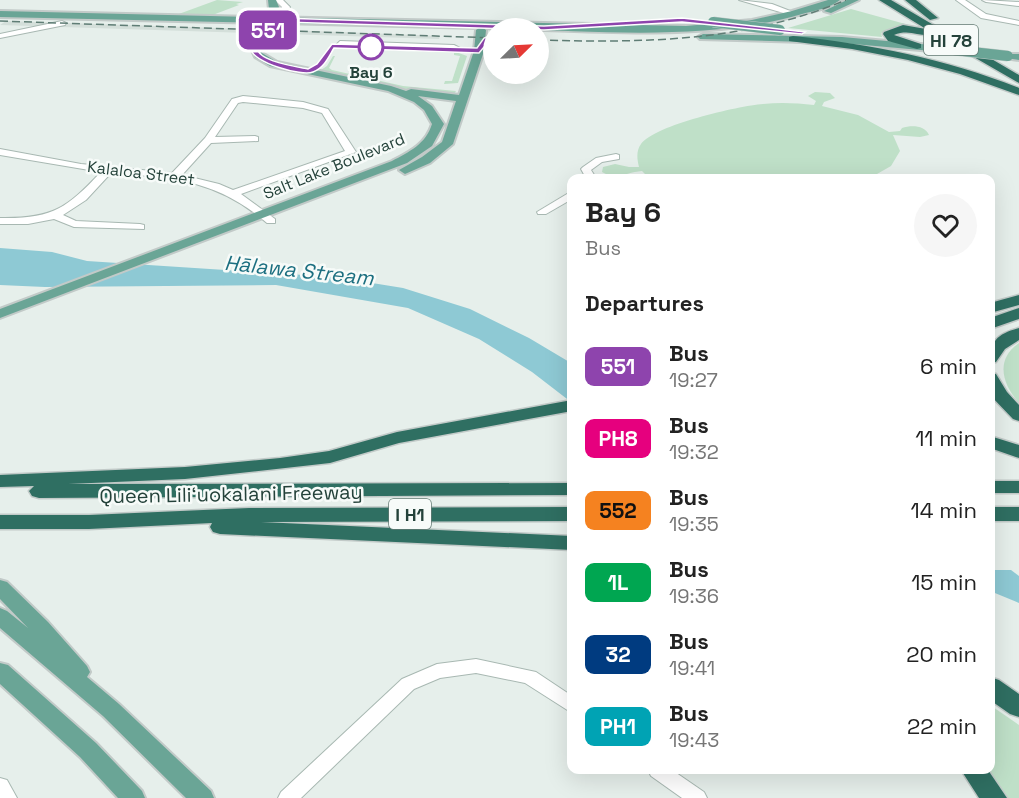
<!DOCTYPE html>
<html lang="en">
<head>
<meta charset="utf-8">
<style>
  :root { --surface:#fff; --page:#f6f6f6; --text:#222; --muted:#767676 }
  body { margin:0; font-family:"Space Grotesk",sans-serif; background:var(--page); color:var(--text); height:100vh; display:flex; flex-direction:column; font-size:22px; white-space:nowrap }
  * { box-sizing:border-box; margin:0 }
  p { font-size:20px; color:var(--muted) }
  .icon { flex:none; width:33px; height:33px; fill:none; stroke:currentColor; stroke-width:2; stroke-linecap:round; stroke-linejoin:round }
  .map { position:relative; flex:1; overflow:hidden }
  .drawer { position:absolute; left:567px; top:174px; width:428px; height:600px; display:flex; flex-direction:column; background:var(--surface); border-radius:12px; box-shadow:0 6px 24px #0002 }
  .drawer>* { flex:none }
  .badge { padding:0 12px; border-radius:9px; font-size:21px; line-height:39px }
  .needle { width:39px; rotate:66deg }
  .tools { position:absolute; left:483px; top:18px; display:grid; gap:12px }
  .tools a { display:grid; place-items:center; width:66px; height:66px; border-radius:50%; background:var(--surface); box-shadow:0 6px 24px #0002; font-size:30px }
  .map>.badge { position:absolute; translate:-50% -50%; box-shadow:0 0 0 3px #fff }
  h2 { padding:0 18px; font-size:22px; line-height:54px }
  .round { display:grid; place-items:center; flex:none; width:63px; height:63px; border-radius:32px; background:var(--page) }
  .overview { display:flex; align-items:center; justify-content:space-between; height:102px; padding:0 18px }
  h1 { font-size:28px; font-weight:700; line-height:45px }
  ul { padding:0; list-style:none }
  li { display:flex; align-items:center; gap:18px; height:72px; padding:0 18px }
  li div { flex:1 }
  li b { display:block; font-size:22px }
  li em { font-style:normal }
  li .badge { min-width:66px; font-weight:700; text-align:center }
  .map>svg:first-child { display:block }
  .built { fill:#d4dfda }
  .green { fill:#bfe0c8 }
  .water { fill:#8ec9d4 }
  .lines { fill:none; stroke-linecap:round; stroke-linejoin:round }
  .minor-casing { stroke:#a8b8b2; stroke-width:2 }
  .major-casing { stroke:#c2cac8; stroke-width:4 }
  .highway-casing { stroke:#c2cac8; stroke-width:3 }
  .minor { fill:#fff; fill-rule:evenodd }
  .major { fill:#6aa596; fill-rule:evenodd }
  .highway { fill:#2f6f62; fill-rule:evenodd }
  .rail { stroke:#5f7d75; stroke-width:1.5; stroke-dasharray:8 4; stroke-linecap:butt }
  .major-bridge-casing { stroke:#c2cac8; stroke-width:11; stroke-linecap:butt }
  .major-bridge { stroke:#6aa596; stroke-width:10 }
  .line { fill:#8e44ad; stroke:#fff; stroke-width:1.5 }
  .stop-dot { fill:#fff; stroke:#8e44ad; stroke-width:3 }
  .labels { text-anchor:middle; dominant-baseline:central; stroke-width:5; stroke-linejoin:round; paint-order:stroke }
  .far-stop-label { font-size:16px; font-weight:bold; fill:#24423a; stroke:#f7fbf9 }
  .far-street-label { font-size:16px; fill:#24423a; stroke:#f7fbf9 }
  .shield { fill:#f7fbf9; stroke:#637a73; stroke-width:1.5 }
  .shield-label { font-size:18px; font-weight:bold; fill:#24423a }
  .street-label { font-size:20px; fill:#24423a; stroke:#f7fbf9 }
  .water-label { font-size:21px; font-style:italic; fill:#1c6f80; stroke:#f7fbf9 }
</style>
</head>
<body>
<div class="map">
<svg width="1019" height="798" viewBox="0 0 1019 798">
  <rect width="100%" height="100%" fill="#e6efeb"/>
  <!-- built -->
  <polygon class="built" points="6,21 342,32 440,36 439,39 0,25"/>
  <!-- green -->
  <g class="green">
    <polygon points="217,0 243,2 236,4 239,5 210,16 176,15"/>
    <polygon points="851,9 909,25 881,33 882,37 788,28"/>
    <polygon points="364,49 456,52 467,56 458,83 444,84 445,81 452,81 460,56 454,55 454,53"/>
    <polygon points="333,56 335,56 329,68 332,70 403,86 456,91 454,94 438,96 322,72 321,70 327,66"/>
    <path d="M815,92L830,93L835,98L824,102L822,106L858,115L889,132L900,131L902,128C911,125 925,125 929,135L920,137L893,135L900,151L891,166L870,178H649L642,171C627,172 616,181 602,172L603,167L615,164L629,167H639C637,159 636,151 641,144C655,125 738,106 763,104C780,102 797,103 814,105L816,101L808,96Z"/>
    <path d="M1019,343V403C1002,384 995,359 1019,343Z"/>
    <polygon points="990,705 1019,725 1019,798 1006,798 984,770 990,770"/>
  </g>
  <!-- water -->
  <g class="water">
    <polygon points="0,248 52,252 87,261 335,277 403,288 470,309 529,338 571,363 571,402 532,372 479,339 408,308 276,285 45,287 0,285"/>
    <polygon points="990,570 1011,570 1019,576 1019,603 990,591"/>
  </g>
  <g class="lines">
    <defs>
      <g id="minor">
        <polygon points="275,0 283,0 290,7 284,22 277,20 282,7"/>
        <polygon points="739,0 772,4 798,14 794,16"/>
        <polygon points="956,0 965,0 986,14 1019,21 1019,25 981,18"/>
        <polygon points="982,0 1019,2 1019,6 986,2"/>
        <polygon points="62,21 66,23 65,25 0,38 0,34"/>
        <polygon points="340,41 454,45 460,48 456,50 337,47 336,45"/>
        <path d="M243,96L303,102L328,109L356,152L241,194L275,219V223H267C217,180 175,178 111,173L86,200L63,215L76,221L140,224L144,225V229L74,227L54,219L28,224H0V218C52,219 66,209 101,172L0,155V149L81,164L172,173L205,138L232,99ZM243,102L303,108L322,113L345,151L233,190L219,184L182,175L211,143L258,141V137L255,136L215,137L238,103Z"/>
        <polygon points="616,154 619,155 619,159 602,162 591,170 596,178 586,178 581,169 583,167 596,158"/>
        <polygon points="572,191 572,199 546,214 538,214 537,212"/>
        <polygon points="476,659 536,672 572,696 572,713 525,683 476,673 440,678 414,689 301,798 278,798 281,792 402,679 437,664"/>
        <polygon points="648,770 672,770 704,792 707,798 682,798 651,776"/>
        <polygon points="0,778 7,780 17,798 0,798"/>
      </g>
      <g id="major">
        <path d="M268,0H276L279,7L276,13L265,17L686,26L752,20L792,11L828,0H840C830,8 814,11 802,14C704,43 584,30 483,28L486,30L484,51L453,144L430,163L405,174L399,170L422,157L442,142L456,101L418,96L432,106L444,124L432,146L407,163L0,318V309L392,161C409,152 426,144 432,124L424,110L414,102L388,91L270,66L255,57L250,46L270,23L0,17V11L252,17L269,9ZM282,23L479,28L476,30L474,51L459,95L411,89L406,91L391,86L277,62L262,53L260,46L273,29Z"/>
        <polygon points="847,0 859,0 831,13 824,11"/>
        <polygon points="703,34 842,37 954,47 959,50 954,53 842,43 700,39 698,37"/>
        <polygon points="1005,54 1019,54 1019,60 1005,58"/>
        <polygon points="0,580 7,582 48,622 87,666 90,672 87,677 119,704 211,791 214,798 186,798 103,716 0,628 0,608 7,611 28,628 0,599"/>
        <polygon points="0,663 8,665 96,743 142,791 145,798 118,798 80,757 0,684"/>
      </g>
      <g id="highway">
        <path d="M879,0H891L1019,75V83L934,34C922,39 911,28 894,35L921,44V48L917,49L888,41L883,34L884,32L903,25L926,29Z"/>
        <polygon points="905,0 916,0 938,18 930,20"/>
        <path d="M793,36C871,44 946,59 1019,88V95L960,74L908,60L852,49L789,41V37Z"/>
        <polygon points="1019,295 1019,305 990,313 990,303"/>
        <polygon points="1019,308 1019,319 990,329 990,318"/>
        <path d="M1019,328V340L1005,349L996,362L990,363C990,341 997,334 1019,328Z"/>
        <polygon points="990,373 996,374 1007,392 1019,405 1019,421 1013,419 990,395"/>
        <polygon points="572,400 572,411 399,443 330,463 185,479 68,484 572,483 572,495 39,498 32,496 29,491 34,486 0,487 0,475 185,467 280,458 329,451 397,432"/>
        <polygon points="990,436 1019,445 1019,458 990,448"/>
        <rect x="990" y="481" width="29" height="12"/>
        <polygon points="572,507 572,521 261,522 572,536 572,550 220,534 213,532 210,527 212,523 89,529 0,529 0,515 89,515 249,508"/>
        <rect x="990" y="507" width="29" height="14"/>
        <polygon points="990,677 999,680 1019,694 1019,717 1010,714 990,700"/>
        <polygon points="961,770 988,770 1007,798 979,798"/>
      </g>
    </defs>
    <!-- minor casing -->
    <use href="#minor" class="minor-casing"/>
    <!-- major casing -->
    <use href="#major" class="major-casing"/>
    <!-- highway casing -->
    <use href="#highway" class="highway-casing"/>
    <!-- minor -->
    <use href="#minor" class="minor"/>
    <!-- major -->
    <use href="#major" class="major"/>
    <!-- highway -->
    <use href="#highway" class="highway"/>
    <!-- rail -->
    <g class="rail">
      <polyline points="0,21 494,38"/>
      <path d="M538,40C646,43 745,42 846,0"/>
    </g>
    <defs>
      <g id="major-bridge">
        <polyline points="713,22 780,30"/>
        <polyline points="954,50 1008,56"/>
      </g>
    </defs>
    <!-- major-bridge casing -->
    <use href="#major-bridge" class="major-bridge-casing"/>
    <!-- major-bridge -->
    <use href="#major-bridge" class="major-bridge"/>
  </g>
  <!-- line -->
  <path class="line" d="M279,18L544,26L682,18L805,32L802,34L682,22L544,30L283,22C275,28 261,36 258,46C253,61 299,67 308,69L317,64L332,44L477,48L484,38L494,34L497,36L489,41L479,53L334,48C328,58 324,68 313,72C302,77 252,62 251,49C250,38 271,25 279,18Z"/>
  <!-- markers -->
  <circle class="stop-dot" cx="371" cy="47" r="12"/>
  <g class="labels">
    <!-- far-stop labels -->
    <g class="far-stop-label">
      <text x="371" y="72">Bay 6</text>
    </g>
    <!-- far-street labels -->
    <g class="far-street-label">
      <text transform="translate(334 166) rotate(-22)">Salt Lake Boulevard</text>
      <text transform="translate(141 173) rotate(7)">Kalaloa Street</text>
    </g>
    <!-- shield labels -->
    <g class="shield">
      <rect x="924" y="25" width="54" height="30" rx="4.5"/>
      <rect x="389" y="499" width="42" height="30" rx="4.5"/>
    </g>
    <g class="shield-label">
      <text x="951" y="40">HI 78</text>
      <text x="410" y="514">I H1</text>
    </g>
    <!-- street labels -->
    <g class="street-label">
      <text transform="translate(231 494) rotate(-1)">Queen Liliʻuokalani Freeway</text>
    </g>
    <!-- water labels -->
    <g class="water-label">
      <text transform="translate(299 270) rotate(6)">Hālawa Stream</text>
    </g>
  </g>
</svg>
<div class="tools">
<a><svg class="needle" viewBox="-14 -14 28 28"><path d="M0-13l5 13h-10z" fill="#e53935"/><path d="M0 13l5-13h-10z" fill="#767676"/></svg></a>
</div>
<b class="badge" style="left:268px;top:30px;background:#8e44ad;color:#fff">551</b>
<section class="drawer">
<div class="overview"><div><h1>Bay 6</h1><p>Bus</p></div><a class="round"><svg class="icon" aria-label="heart" viewBox="0 0 24 24"><path d="M12 20l-8-8c-3-5 5-10 8-4 3-6 11-1 8 4z"/></svg></a></div>
<h2>Departures</h2>
<ul>
<li><span class="badge" style="background:#8e44ad;color:#fff">551</span><div><b>Bus</b><p>19:27</p></div><em>6 min</em></li>
<li><span class="badge" style="background:#e6007e;color:#fff">PH8</span><div><b>Bus</b><p>19:32</p></div><em>11 min</em></li>
<li><span class="badge" style="background:#f58220;color:#111">552</span><div><b>Bus</b><p>19:35</p></div><em>14 min</em></li>
<li><span class="badge" style="background:#00a651;color:#fff">1L</span><div><b>Bus</b><p>19:36</p></div><em>15 min</em></li>
<li><span class="badge" style="background:#003b80;color:#fff">32</span><div><b>Bus</b><p>19:41</p></div><em>20 min</em></li>
<li><span class="badge" style="background:#00a3b4;color:#fff">PH1</span><div><b>Bus</b><p>19:43</p></div><em>22 min</em></li>
</ul>
</section>
</div>
</body>
</html>
